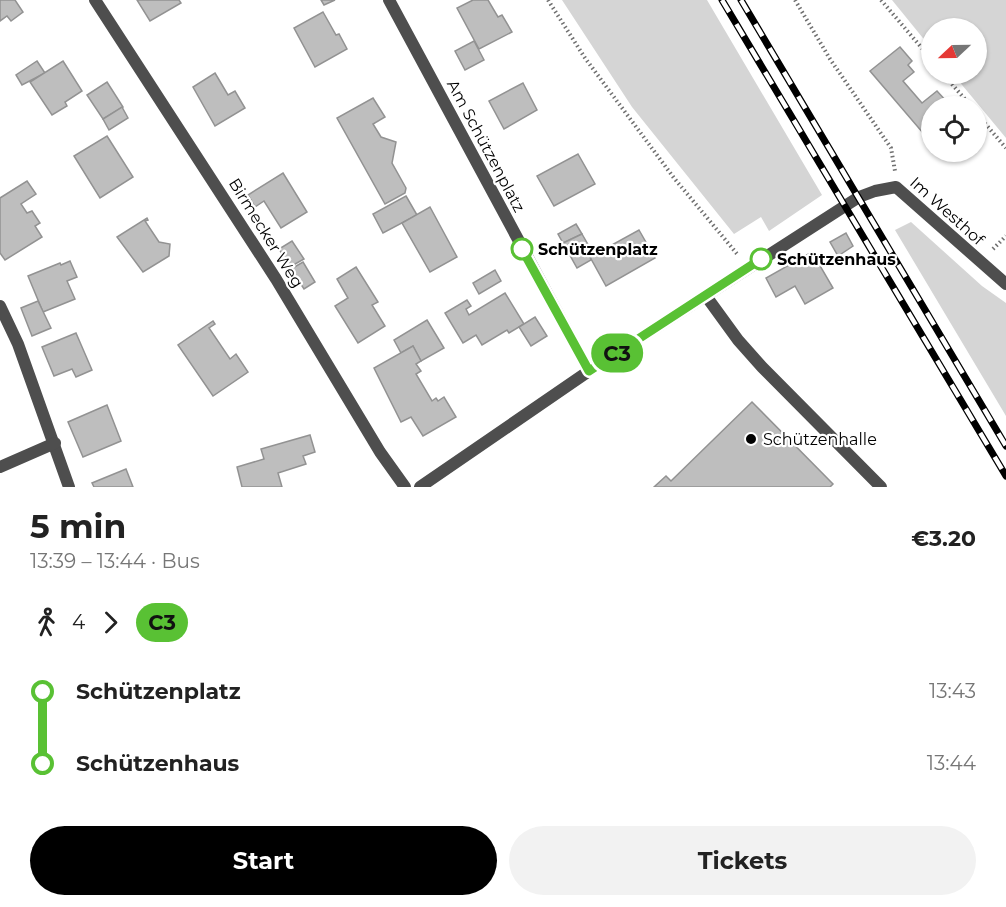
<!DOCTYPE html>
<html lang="en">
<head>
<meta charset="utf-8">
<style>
  :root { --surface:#fff; --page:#f2f2f2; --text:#222; --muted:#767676; --accent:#000 }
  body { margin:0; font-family:Montserrat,sans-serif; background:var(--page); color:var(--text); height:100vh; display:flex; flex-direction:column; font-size:22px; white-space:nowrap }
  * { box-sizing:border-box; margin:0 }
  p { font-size:20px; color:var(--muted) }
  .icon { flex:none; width:33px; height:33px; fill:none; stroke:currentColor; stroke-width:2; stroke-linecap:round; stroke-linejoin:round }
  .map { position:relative; height:487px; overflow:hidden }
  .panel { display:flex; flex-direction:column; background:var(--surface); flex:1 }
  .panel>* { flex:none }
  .badge { padding:0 12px; border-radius:20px; font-size:21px; line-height:39px }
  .needle { width:39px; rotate:248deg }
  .fabs { position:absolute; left:921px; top:18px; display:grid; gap:12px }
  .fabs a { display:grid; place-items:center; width:66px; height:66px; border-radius:50%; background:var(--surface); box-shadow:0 2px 4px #0004; font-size:30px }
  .map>.badge { position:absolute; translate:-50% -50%; box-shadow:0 0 0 3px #fff }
  .legs { display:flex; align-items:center; gap:9px; height:66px; padding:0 30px; font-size:20px }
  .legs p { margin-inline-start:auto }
  .overview { display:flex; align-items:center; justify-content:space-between; height:102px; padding:0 30px }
  h1 { font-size:33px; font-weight:700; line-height:45px }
  .cta { display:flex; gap:12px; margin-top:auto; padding:12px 30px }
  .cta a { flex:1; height:69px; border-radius:36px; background:var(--accent); color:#fff; font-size:24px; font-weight:700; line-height:69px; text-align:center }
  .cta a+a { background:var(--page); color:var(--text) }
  ul { padding:0 30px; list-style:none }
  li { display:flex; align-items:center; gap:21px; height:72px; font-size:22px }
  li i { display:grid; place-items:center; width:9px; height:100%; margin:0 8px; background:currentColor }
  li i::after { content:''; width:15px; height:15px; margin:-8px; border:4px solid; border-radius:50%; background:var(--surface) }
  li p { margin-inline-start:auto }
  li:first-child i { background:linear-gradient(#0000 50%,currentColor 0) }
  li:last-child i { background:linear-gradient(currentColor 50%,#0000 0) }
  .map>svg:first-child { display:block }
  .green { fill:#d5d5d5 }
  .building { fill:#bebebe; stroke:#929292; stroke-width:1.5 }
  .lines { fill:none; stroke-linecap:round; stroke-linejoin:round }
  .path { stroke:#707070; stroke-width:4; stroke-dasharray:1.5 3; stroke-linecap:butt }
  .lane { stroke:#4e4e4e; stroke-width:12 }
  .street { stroke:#4e4e4e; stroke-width:12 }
  .rail-casing { stroke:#000; stroke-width:7 }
  .rail { stroke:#fff; stroke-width:4.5; stroke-dasharray:14; stroke-linecap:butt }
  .line-1-casing { stroke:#fff; stroke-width:14 }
  .line-1 { stroke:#59c134; stroke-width:9 }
  .stop-1-dot { fill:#fff; stroke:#59c134; stroke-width:3 }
  .poi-dot { fill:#000; stroke:#fff; stroke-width:2 }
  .labels { text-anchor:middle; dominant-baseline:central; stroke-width:4.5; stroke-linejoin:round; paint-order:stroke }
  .street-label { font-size:16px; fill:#000; stroke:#fff }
  .stop-label { font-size:16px; font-weight:bold; fill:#000; stroke:#fff; text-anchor:start }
  .poi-label { font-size:16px; fill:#000; stroke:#fff; text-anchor:start }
</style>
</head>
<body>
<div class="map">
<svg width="1006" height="487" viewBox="0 0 1006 487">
  <rect width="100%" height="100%" fill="#fff"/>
  <!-- green -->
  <g class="green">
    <polygon points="562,0 707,0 822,195 769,231 761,217 734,234 632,107"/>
    <polygon points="892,0 1006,0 1006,138 953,74 976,74 976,28 932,28 931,48"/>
    <polygon points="911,222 982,286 1006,303 1006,416 895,230"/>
  </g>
  <!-- building -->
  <g class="building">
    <polygon points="0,0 15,0 23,12 11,21 7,16 0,21"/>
    <polygon points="137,0 179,0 181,3 150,21"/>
    <polygon points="321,0 335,0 324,5"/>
    <polygon points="473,0 488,0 498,17 502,15 512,32 479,49 457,8"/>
    <polygon points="323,12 336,35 339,34 347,49 315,67 294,28"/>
    <polygon points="474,41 484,60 465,70 455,51"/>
    <polygon points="900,47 912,61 908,65 914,72 903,81 922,103 937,91 949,104 946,106 932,106 932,119 926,123 929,127 923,133 870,71"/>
    <polygon points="37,61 45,73 22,85 16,75"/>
    <polygon points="63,61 82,91 65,102 67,106 52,115 30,82"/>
    <polygon points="215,73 228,95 235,91 245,108 215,126 193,87"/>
    <polygon points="107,82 123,107 103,119 87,95"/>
    <polygon points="523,83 537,110 504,129 489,101"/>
    <polygon points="373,98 385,117 373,124 381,137 396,142 392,163 406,188 405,193 385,204 337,118"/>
    <polygon points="122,107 128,118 109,130 103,119"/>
    <polygon points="107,136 133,177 100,198 74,156"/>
    <polygon points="578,154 595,184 554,206 537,176"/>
    <polygon points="283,173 307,212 281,228 264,201 255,207 248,195"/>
    <polygon points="27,181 36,194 21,204 27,213 32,211 40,223 35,226 42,237 5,260 0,253 0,198"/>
    <polygon points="406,196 417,215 383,233 373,214"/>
    <polygon points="430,207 457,257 430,272 402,223"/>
    <polygon points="147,218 148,220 145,221 159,242 170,244 169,256 143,272 117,237"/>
    <polygon points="576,224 582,234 563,243 558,234"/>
    <polygon points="639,230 655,258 606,286 590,257"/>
    <polygon points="846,233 853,246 838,256 830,242"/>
    <polygon points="582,234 594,255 590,257 591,260 577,268 563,243"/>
    <polygon points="292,241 304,259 290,267 279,249"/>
    <polygon points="812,252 833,288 805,304 795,286 776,297 766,278"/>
    <polygon points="70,261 77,277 67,281 75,299 43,312 28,276 60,263 61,265"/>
    <polygon points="303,262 315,282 304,289 291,269"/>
    <polygon points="356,267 378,302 372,305 385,326 358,343 335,306 348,298 337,279"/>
    <polygon points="495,270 501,281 479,294 473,283"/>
    <polygon points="505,293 524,324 509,333 507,330 482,345 476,335 463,343 445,313 467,300 471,306 466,309 469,315"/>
    <polygon points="38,301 51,328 32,336 21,308"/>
    <polygon points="535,317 547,336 531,346 519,327"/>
    <polygon points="427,320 444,348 421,361 413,346 401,353 394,340"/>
    <polygon points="213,321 215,324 209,328 230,359 236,354 248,372 213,396 178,345"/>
    <polygon points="76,333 92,370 76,377 72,369 54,376 42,347"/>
    <polygon points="413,346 421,361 416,364 421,371 416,374 432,401 436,398 438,401 444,397 456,417 423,436 411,417 401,422 374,368"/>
    <polygon points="752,402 833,484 830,487 654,487 666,476 671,481"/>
    <polygon points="107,405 121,441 83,457 68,422"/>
    <polygon points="310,435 315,452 303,456 306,464 278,473 282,487 242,487 237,467 264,459 261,449"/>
    <polygon points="126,469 133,487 94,487 92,483"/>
  </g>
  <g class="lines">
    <!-- path -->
    <g class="path">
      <polyline points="548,0 585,58 674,178 738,255"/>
      <polyline points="795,0 830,59 891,148 895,171"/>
      <polyline points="881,0 932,60"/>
      <polyline points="943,74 971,106"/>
      <polyline points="976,113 1006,148"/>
      <polyline points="993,249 1006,236"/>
    </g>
    <!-- lane -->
    <polyline class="lane" points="706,296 738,340 762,367 881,487"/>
    <!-- street -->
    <g class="street">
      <polyline points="95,0 276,279 380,452 405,487"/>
      <polyline points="389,0 589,371"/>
      <polyline points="0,306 18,344 69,487"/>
      <polyline points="0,467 55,443"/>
      <polyline points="420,487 589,371 859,197 875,191 896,187 1006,284"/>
    </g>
    <defs>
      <g id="rail">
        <polyline points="722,0 1006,476"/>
        <polyline points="741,0 1006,446"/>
      </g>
    </defs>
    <!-- rail casing -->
    <use href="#rail" class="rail-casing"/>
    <!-- rail -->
    <use href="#rail" class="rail"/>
  </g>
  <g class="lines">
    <defs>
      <polyline id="line-1" points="522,249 589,371 761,259"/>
    </defs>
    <!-- line-1 casing -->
    <use href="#line-1" class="line-1-casing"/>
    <!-- line-1 -->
    <use href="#line-1" class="line-1"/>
  </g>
  <!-- markers -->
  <g class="stop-1-dot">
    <circle cx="522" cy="249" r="10"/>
    <circle cx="761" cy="259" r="10"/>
  </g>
  <circle class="poi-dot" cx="751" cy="439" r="6"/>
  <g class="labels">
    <!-- street labels -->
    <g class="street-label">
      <text transform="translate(486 146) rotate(62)">Am Schützenplatz</text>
      <text transform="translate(947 211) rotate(42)">Im Westhof</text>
      <text transform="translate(266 233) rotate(58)">Birmecker Weg</text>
    </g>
    <!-- stop labels -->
    <g class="stop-label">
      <text x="538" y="249">Schützenplatz</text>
      <text x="777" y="259">Schützenhaus</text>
    </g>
    <!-- poi labels -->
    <g class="poi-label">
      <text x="763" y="439">Schützenhalle</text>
    </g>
  </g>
</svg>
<div class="fabs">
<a><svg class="needle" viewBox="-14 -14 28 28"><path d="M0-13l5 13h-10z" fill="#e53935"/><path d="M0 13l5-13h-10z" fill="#767676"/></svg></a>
<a><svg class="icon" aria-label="locate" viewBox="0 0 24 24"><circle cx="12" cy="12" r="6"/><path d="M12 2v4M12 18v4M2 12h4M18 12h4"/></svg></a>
</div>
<b class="badge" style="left:617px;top:353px;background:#59c134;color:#111">C3</b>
</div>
<section class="panel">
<div class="overview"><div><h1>5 min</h1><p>13:39 – 13:44 · Bus</p></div><b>€3.20</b></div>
<div class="legs"><svg class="icon" aria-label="walk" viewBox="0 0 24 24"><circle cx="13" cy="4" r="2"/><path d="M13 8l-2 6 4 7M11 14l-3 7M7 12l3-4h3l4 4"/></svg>4<svg class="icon" aria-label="forward" viewBox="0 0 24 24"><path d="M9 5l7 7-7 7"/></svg><b class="badge" style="background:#59c134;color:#111">C3</b></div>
<ul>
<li><i style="color:#59c134"></i><b>Schützenplatz</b><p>13:43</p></li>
<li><i style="color:#59c134"></i><b>Schützenhaus</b><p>13:44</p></li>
</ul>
<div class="cta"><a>Start</a><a>Tickets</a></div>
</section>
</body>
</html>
